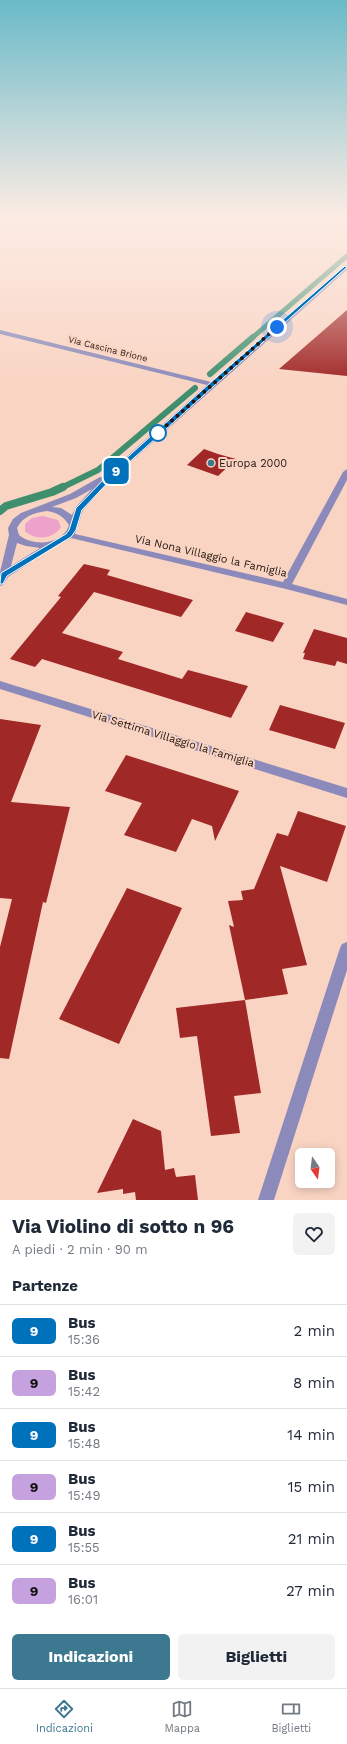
<!DOCTYPE html>
<html lang="it">
<head>
<meta charset="utf-8">
<style>
  :root { --surface:#fff; --page:#f2f2f3; --text:#1f2937; --muted:#747a83; --line:#e0e1e3; --accent:#3c788f }
  body { margin:0; font-family:"Work Sans",sans-serif; background:var(--page); color:var(--text); height:100vh; display:flex; flex-direction:column; font-size:15px; white-space:nowrap }
  * { box-sizing:border-box; margin:0 }
  p { font-size:13px; color:var(--muted) }
  .icon { flex:none; width:22px; height:22px; fill:none; stroke:currentColor; stroke-width:2; stroke-linecap:round; stroke-linejoin:round }
  .map { position:relative; height:1200px; overflow:hidden }
  .side { display:flex; flex-direction:column; background:var(--surface); flex:1 }
  .side>* { flex:none }
  .badge { padding:0 8px; border-radius:6px; font-size:14px; line-height:26px }
  .needle { width:26px; rotate:166deg }
  .fabs { position:absolute; left:295px; top:1148px; display:grid; gap:8px }
  .fabs a { display:grid; place-items:center; width:40px; height:40px; border-radius:6px; background:var(--surface); box-shadow:0 2px 10px #0003; font-size:20px }
  .you { position:absolute; width:20px; height:20px; margin:-10px; border:3px solid #fff; border-radius:50%; background:#1a73e8; box-shadow:0 0 0 6px #1a73e833 }
  .map>.badge { position:absolute; translate:-50% -50%; box-shadow:0 0 0 2px #fff }
  h2 { padding:0 12px; font-size:15px; line-height:36px }
  .round { display:grid; place-items:center; flex:none; width:42px; height:42px; border-radius:6px; background:var(--page) }
  .overview { display:flex; align-items:center; justify-content:space-between; height:68px; padding:0 12px }
  h1 { font-size:19px; font-weight:700; line-height:30px }
  .cta { display:flex; gap:8px; margin-top:auto; padding:8px 12px }
  .cta a { flex:1; height:46px; border-radius:6px; background:var(--accent); color:#fff; font-size:16px; font-weight:700; line-height:46px; text-align:center }
  .cta a+a { background:var(--page); color:var(--text) }
  ul { padding:0; list-style:none }
  li { display:flex; align-items:center; gap:12px; height:52px; padding:0 12px; border-top:1px solid var(--line) }
  li div { flex:1 }
  li b { display:block; font-size:15px }
  li em { font-style:normal }
  li .badge { min-width:44px; font-weight:700; text-align:center }
  .dock { display:flex; justify-content:space-around; align-items:center; height:56px; border-top:1px solid var(--line); background:var(--surface); font-size:11px; color:var(--muted) }
  .dock a { display:grid; justify-items:center; gap:2px }
  .dock .on { color:var(--accent) }
  .map>svg:first-child { display:block }
  .green { fill:#eda2cb }
  .lines { fill:none; stroke-linecap:round; stroke-linejoin:round }
  .stream-far2 { stroke:#3f8f6e; stroke-width:5 }
  .stream-far1 { stroke:#3f8f6e; stroke-width:6 }
  .stream { stroke:#3f8f6e; stroke-width:8 }
  .building { fill:#a02827 }
  .minor { fill:#8b8aba; fill-rule:evenodd }
  .line { fill:#0072bc; stroke:#fff }
  .walk { stroke:#25150d; stroke-width:4; stroke-dasharray:0 7.2 }
  .stop-dot { fill:#fff; stroke:#0072bc; stroke-width:2 }
  .poi-dot { fill:#3c788f; stroke:#f9d4c3; stroke-width:1.5 }
  .labels { text-anchor:middle; dominant-baseline:central; stroke-width:4; stroke-linejoin:round; paint-order:stroke }
  .far-street-label { font-size:9px; fill:#25150d; stroke:#f9d4c3 }
  .poi-label { font-size:11px; fill:#25150d; stroke:#f9d4c3; text-anchor:start }
  .street-label { font-size:11px; fill:#25150d; stroke:#f9d4c3 }
</style>
</head>
<body>
<div class="map">
<svg width="347" height="1200" viewBox="0 0 347 1200">
  <rect width="100%" height="100%" fill="#f9d4c3"/>
  <!-- green -->
  <path class="green" d="M43,516L58,520L61,527C54,539 35,541 25,531V524L32,518Z"/>
  <g class="lines">
    <!-- stream-far2 -->
    <polyline class="stream-far2" points="252,338 347,256"/>
    <!-- stream-far1 -->
    <g class="stream-far1">
      <polyline points="210,374 253,337"/>
      <polyline points="61,488 98,470 195,388"/>
    </g>
    <!-- stream -->
    <polyline class="stream" points="0,511 6,506 52,492 63,487"/>
  </g>
  <!-- building -->
  <g class="building">
    <polygon points="347,310 347,376 279,369"/>
    <polygon points="204,449 218,454 236,459 218,476 187,465"/>
    <polygon points="84,564 110,570 107,575 193,600 181,617 94,592 62,633 123,652 118,659 182,679 188,670 248,686 231,718 42,659 35,667 10,659 61,597 58,596"/>
    <polygon points="246,612 284,623 273,642 235,631"/>
    <polygon points="314,629 347,638 347,664 337,661 335,666 303,659 305,653 303,653"/>
    <polygon points="280,705 345,723 335,749 269,730"/>
    <polygon points="0,719 41,725 11,802 70,807 46,903 43,902 9,1059 0,1058 0,947 12,899 0,898"/>
    <polygon points="126,755 239,791 215,841 212,826 192,819 176,852 124,835 142,803 105,791"/>
    <polygon points="298,811 346,826 327,882 280,866 307,965 282,969 288,994 245,1000 229,925 234,927 228,901 243,900 241,891 254,889 277,833 288,836"/>
    <polygon points="127,888 182,908 119,1044 59,1019"/>
    <polygon points="245,1000 261,1093 234,1096 240,1133 211,1136 197,1036 180,1038 176,1008"/>
    <polygon points="133,1119 161,1131 165,1170 174,1168 176,1177 195,1175 198,1200 136,1200 135,1192 123,1194 123,1189 97,1193"/>
  </g>
  <g class="lines">
    <!-- minor -->
    <g class="minor">
      <path d="M347,265V270L110,480L83,510L75,534L283,582L343,472L347,469V480L292,584L347,599V605L286,589L71,538L55,546L8,577L3,585L0,586V572L9,535L8,528L13,519L21,513L70,494L100,477H104L207,385L0,334V330L211,382ZM92,489L76,507L72,515L61,508L52,507L76,498ZM47,511C58,513 63,516 69,525C63,545 33,547 19,535L17,528C23,516 34,513 47,511ZM17,543L26,546L40,548L11,566Z"/>
      <polygon points="0,681 347,788 347,798 0,689"/>
      <polygon points="347,942 347,970 274,1200 258,1200 340,948 342,944"/>
    </g>
  </g>
  <!-- sky -->
  <linearGradient id="sky" x2="0" y2="1"><stop stop-color="#69bac8"/><stop offset="0.56" stop-color="#fcece4"/><stop offset="1" stop-color="#fcece4" stop-opacity="0"/></linearGradient>
  <rect width="347" height="385" fill="url(#sky)"/>
  <!-- line -->
  <polygon class="line" points="345,266 347,267 214,386 115,475 82,510 76,530 71,537 7,576 3,584 0,584 0,583 1,573 66,534 69,530 76,508 111,472 210,383"/>
  <g class="lines">
    <!-- walk -->
    <polyline class="walk" points="158,433 157,434 277,327"/>
  </g>
  <!-- markers -->
  <circle class="stop-dot" cx="158" cy="433" r="8"/>
  <circle class="poi-dot" cx="211" cy="463" r="4"/>
  <g class="labels">
    <!-- far-street labels -->
    <g class="far-street-label">
      <text transform="translate(108 349) rotate(14)">Via Cascina Brione</text>
    </g>
    <!-- poi labels -->
    <g class="poi-label">
      <text x="219" y="463">Europa 2000</text>
    </g>
    <!-- street labels -->
    <g class="street-label">
      <text transform="translate(211 556) rotate(13)">Via Nona Villaggio la Famiglia</text>
      <text transform="translate(173 739) rotate(17)">Via Settima Villaggio la Famiglia</text>
    </g>
  </g>
</svg>
<div class="fabs">
<a><svg class="needle" viewBox="-14 -14 28 28"><path d="M0-13l5 13h-10z" fill="#e53935"/><path d="M0 13l5-13h-10z" fill="#747a83"/></svg></a>
</div>
<div class="you" style="left:277px;top:327px"></div>
<b class="badge" style="left:116px;top:471px;background:#0072bc;color:#fff">9</b>
</div>
<section class="side">
<div class="overview"><div><h1>Via Violino di sotto n 96</h1><p>A piedi · 2 min · 90 m</p></div><a class="round"><svg class="icon" aria-label="heart" viewBox="0 0 24 24"><path d="M12 20l-8-8c-3-5 5-10 8-4 3-6 11-1 8 4z"/></svg></a></div>
<h2>Partenze</h2>
<ul>
<li><span class="badge" style="background:#0072bc;color:#fff">9</span><div><b>Bus</b><p>15:36</p></div><em>2 min</em></li>
<li><span class="badge" style="background:#c6a1e0;color:#111">9</span><div><b>Bus</b><p>15:42</p></div><em>8 min</em></li>
<li><span class="badge" style="background:#0072bc;color:#fff">9</span><div><b>Bus</b><p>15:48</p></div><em>14 min</em></li>
<li><span class="badge" style="background:#c6a1e0;color:#111">9</span><div><b>Bus</b><p>15:49</p></div><em>15 min</em></li>
<li><span class="badge" style="background:#0072bc;color:#fff">9</span><div><b>Bus</b><p>15:55</p></div><em>21 min</em></li>
<li><span class="badge" style="background:#c6a1e0;color:#111">9</span><div><b>Bus</b><p>16:01</p></div><em>27 min</em></li>
</ul>
<div class="cta"><a>Indicazioni</a><a>Biglietti</a></div>
</section>
<nav class="dock">
<a class="on"><svg class="icon" aria-label="directions" viewBox="0 0 24 24"><path d="M12 3l9 9-9 9-9-9zM9 14v-3h6M13 9l2 2-2 2"/></svg>Indicazioni</a>
<a><svg class="icon" aria-label="map" viewBox="0 0 24 24"><path d="M3 6l6-2 6 2 6-2v14l-6 2-6-2-6 2zM9 4v14M15 6v14"/></svg>Mappa</a>
<a><svg class="icon" aria-label="tickets" viewBox="0 0 24 24"><path d="M3 7h18v10H3zM15 7v10"/></svg>Biglietti</a>
</nav>
</body>
</html>
